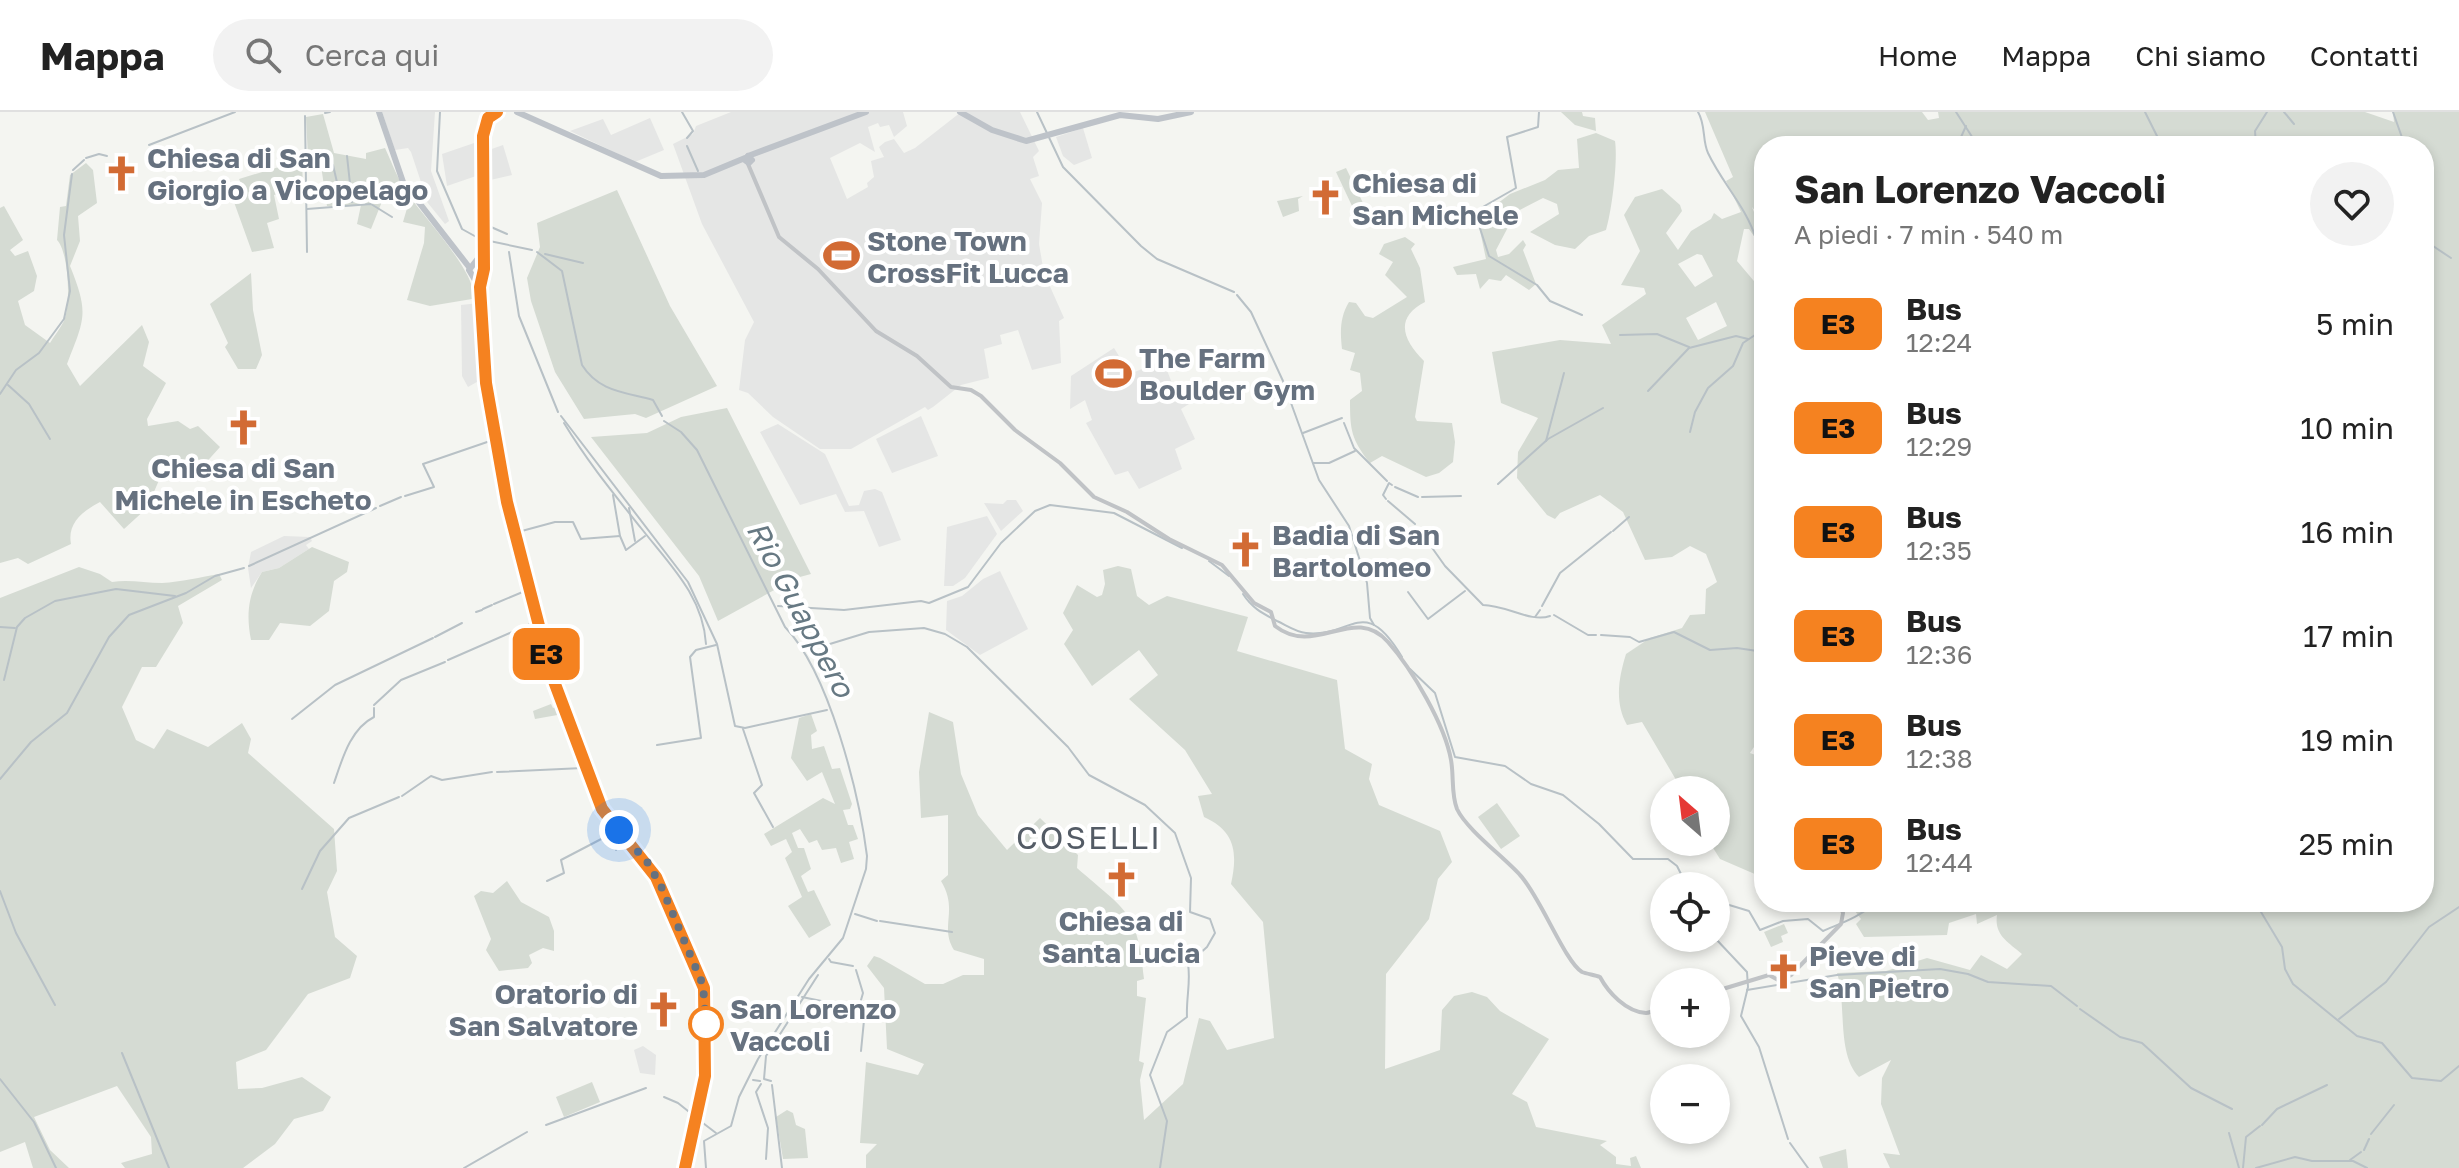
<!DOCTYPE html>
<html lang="it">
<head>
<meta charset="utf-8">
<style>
  :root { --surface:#fff; --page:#f2f2f2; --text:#222; --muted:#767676; --line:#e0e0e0 }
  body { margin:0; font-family:"Golos Text",sans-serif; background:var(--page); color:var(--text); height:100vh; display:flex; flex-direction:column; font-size:30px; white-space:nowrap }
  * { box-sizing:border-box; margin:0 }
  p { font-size:26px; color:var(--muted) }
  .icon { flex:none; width:44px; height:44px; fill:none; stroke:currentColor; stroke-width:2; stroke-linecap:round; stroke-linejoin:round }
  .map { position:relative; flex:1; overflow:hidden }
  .details { position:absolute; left:1754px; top:24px; width:680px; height:776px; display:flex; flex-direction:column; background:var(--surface); border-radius:32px; box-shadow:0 4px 12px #0003 }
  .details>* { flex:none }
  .badge { padding:0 16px; border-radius:12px; font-size:28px; line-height:52px }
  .needle { width:52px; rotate:332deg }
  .buttons { position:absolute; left:1650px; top:664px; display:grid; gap:16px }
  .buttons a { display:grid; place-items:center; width:80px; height:80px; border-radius:50%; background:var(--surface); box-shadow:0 4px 12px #0003; font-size:40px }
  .you { position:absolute; width:40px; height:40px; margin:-20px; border:6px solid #fff; border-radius:50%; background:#1a73e8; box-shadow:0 0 0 12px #1a73e833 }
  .map>.badge { position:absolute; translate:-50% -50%; box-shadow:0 0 0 4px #fff }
  .round { display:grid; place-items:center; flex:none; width:84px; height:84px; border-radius:42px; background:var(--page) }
  .summary { display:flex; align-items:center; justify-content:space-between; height:136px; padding:0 40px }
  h1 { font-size:38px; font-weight:700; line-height:60px }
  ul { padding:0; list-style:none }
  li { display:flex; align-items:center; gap:24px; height:104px; padding:0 40px }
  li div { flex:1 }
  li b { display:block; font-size:30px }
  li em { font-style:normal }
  li .badge { min-width:88px; font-weight:700; text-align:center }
  header { display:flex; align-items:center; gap:48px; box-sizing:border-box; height:112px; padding:0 40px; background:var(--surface); border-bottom:2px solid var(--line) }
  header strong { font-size:38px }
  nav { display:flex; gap:44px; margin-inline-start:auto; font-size:28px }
  .search { width:560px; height:72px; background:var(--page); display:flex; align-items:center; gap:20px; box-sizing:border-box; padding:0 28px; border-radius:44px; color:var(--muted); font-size:30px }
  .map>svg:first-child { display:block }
  .built { fill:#e5e6e5 }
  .green { fill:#d5dbd3; fill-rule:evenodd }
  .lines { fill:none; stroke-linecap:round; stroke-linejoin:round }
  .stream { stroke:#b8c1c6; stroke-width:2 }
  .minor { stroke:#c0c3c6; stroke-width:4 }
  .major { stroke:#bec3c9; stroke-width:6 }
  .line-casing { stroke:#fff; stroke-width:18 }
  .line { stroke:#f58220; stroke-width:12 }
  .walk { stroke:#66717f; stroke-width:8; stroke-dasharray:0 14.4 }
  .stop-dot { fill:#fff; stroke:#f58220; stroke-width:4 }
  .labels { text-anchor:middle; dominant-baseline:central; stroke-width:8; stroke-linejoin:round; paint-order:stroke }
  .poi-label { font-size:28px; font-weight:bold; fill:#66717f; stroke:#fff; text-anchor:start }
  .stop-label { font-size:28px; font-weight:bold; fill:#66717f; stroke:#fff; text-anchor:start }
  .water-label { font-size:30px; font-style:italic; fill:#677983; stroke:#fff }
  .quarter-label { font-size:32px; letter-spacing:2px; fill:#535b65; stroke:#fff }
</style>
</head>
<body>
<header>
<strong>Mappa</strong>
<div class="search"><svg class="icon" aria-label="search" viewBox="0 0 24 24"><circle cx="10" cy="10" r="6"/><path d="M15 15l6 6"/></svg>Cerca qui</div>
<nav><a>Home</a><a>Mappa</a><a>Chi siamo</a><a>Contatti</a></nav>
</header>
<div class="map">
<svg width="2459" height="1056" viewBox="0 0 2459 1056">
  <rect width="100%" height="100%" fill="#f4f5f1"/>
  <!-- built -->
  <g class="built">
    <polygon points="382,0 435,0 431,59 449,109 445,112 419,80 423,76 411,40 408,36 395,38"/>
    <polygon points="731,0 903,0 907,14 894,25 889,13 880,15 878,11 868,15 875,40 860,31 830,46 847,87 868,75 867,71 874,65 871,49 884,45 879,35 885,30 894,27 904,41 915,36 961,0 1020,0 1039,39 1033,45 1039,64 1030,67 1042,91 1039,132 1044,161 1064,206 1059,209 1061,251 1032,258 1018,218 1000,223 1002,232 984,237 989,266 961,273 933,295 928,298 925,295 851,337 820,337 773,305 748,281 739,278 745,228 754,210 702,112 673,32 693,22 696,14"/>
    <polygon points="650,6 664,38 635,50 570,19 603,7 611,23"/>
    <polygon points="1083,16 1092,46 1074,53 1063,44 1056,25"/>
    <polygon points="480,29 479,63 447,74 442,42"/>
    <polygon points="503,33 512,63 486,69 486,39"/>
    <polygon points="479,191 482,267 468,275 462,264 461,193"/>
    <polygon points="1114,236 1130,262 1163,248 1175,279 1183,277 1189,292 1181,297 1195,327 1175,337 1182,357 1139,377 1128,359 1115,363 1086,311 1092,308 1085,288 1070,297 1071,264"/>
    <polygon points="921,304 938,344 892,361 876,327"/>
    <polygon points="778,312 825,342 849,394 859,393 864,379 875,377 882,380 901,428 879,435 864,399 845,400 836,382 800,393 760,320"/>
    <polygon points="1007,388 1016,388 1023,399 1001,419 984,391 1003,392"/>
    <polygon points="987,404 997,422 965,466 953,474 944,474 947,415"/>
    <polygon points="284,424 310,425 312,429 306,433 309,437 279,456 262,460 251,476 248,456 251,440"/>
    <polygon points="1000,459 1028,517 980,543 946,518 947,489 962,484 983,467"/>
    <polygon points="643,934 656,943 655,963 640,961 634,938"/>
  </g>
  <!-- green -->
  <g class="green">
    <polygon points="1561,0 1582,0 1583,4 1595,6 1596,19 1575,13"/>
    <path d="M1705,0H1922L1928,8L1939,6L1938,0H2365L2394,10L2393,0H2459V1056H1890L1883,1041L1900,1043L1881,992L1882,966L1891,948L1859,965C1836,941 1847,891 1837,861L1886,859L1927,846L1970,858L1981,843L2007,857L2022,842C2008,830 1994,823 1997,803L1977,812L1976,802L1949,811L1947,823L1864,825L1856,812L1861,807L1852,795L1861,790H2424V34H1764V110L1752,95L1764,125V620L1750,641L1764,646V766L1720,747L1710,731L1716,730V678H1682L1642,610L1627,613C1614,590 1619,565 1626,542L1650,526L1682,516L1690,503L1705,502L1706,477L1717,470L1706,442L1690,434L1672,445L1645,448L1623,400L1600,383L1560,401L1555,407L1547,403L1517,366L1518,340L1538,306L1501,291L1492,240L1560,228L1611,232L1602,213L1646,182L1644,176L1621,173L1640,139L1624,103L1635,85L1662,77L1680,93L1682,99L1666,121L1678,138L1691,119L1711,107L1714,101L1722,107L1741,100L1726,69L1733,65ZM1744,117H1749L1758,130L1759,175L1737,149ZM1697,142L1702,143L1713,164L1695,175L1678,152ZM1716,190L1727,214L1698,228L1686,206Z"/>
    <path d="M323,2L334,41L366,47V41L385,36C392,51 398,68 408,82C421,102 482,166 472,187L430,194L407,188L424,131L425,115L403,110L408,93L397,74L389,72L371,117L357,112L361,93L327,94L320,47L308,46L306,5Z"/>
    <path d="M1596,21L1615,29C1618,48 1612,98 1606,118L1589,124L1575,137L1555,133L1530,120L1559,102L1557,92L1543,86L1516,100L1496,138L1498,145L1509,142L1523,128L1526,133L1523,138L1536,172L1529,178L1506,163L1501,169L1489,167L1480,177L1476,162L1457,163L1453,155L1486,147L1478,109L1481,104L1510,82L1545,68L1558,58L1579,56L1577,27Z"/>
    <polygon points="302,48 303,76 274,83 279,107 267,111 274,136 252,140 230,79 243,76 239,67"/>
    <path d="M86,51L93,58L97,91L78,104L80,129L70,154C89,201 85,206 67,252L80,274L142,213L149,230L143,254L166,271L147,307L148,314L178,309L190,317L198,314L220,335L202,355L169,345L147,396L124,417L100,390C83,399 67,411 71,432L28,452L18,446L0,451V96L4,94L23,128L10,138L15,144L28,139L37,164L34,179L18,189L25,213L50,231C54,224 60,217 64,209C71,194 69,140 57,128L60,95L66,94L70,63Z"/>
    <polygon points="1346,56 1363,91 1353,96 1336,60"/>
    <polygon points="617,78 670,194 717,274 646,306 635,302 584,307 555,260 531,189 527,166 540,135 537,111"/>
    <polygon points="1303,84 1298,87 1299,99 1283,105 1277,89"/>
    <path d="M1405,125L1415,132L1411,137L1420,156L1425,190C1394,206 1403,228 1424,249L1415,305L1417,309L1452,311L1455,330L1453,350L1439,361L1426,365L1382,344L1370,351C1351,327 1350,318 1350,288L1362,279L1360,261L1350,258L1355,241L1342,237C1340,219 1340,205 1349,190L1356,191L1365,204L1373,206L1407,185L1385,163L1393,150L1379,142L1384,132Z"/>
    <polygon points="251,161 253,198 262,243 256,257 238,257 225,235 228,231 210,192"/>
    <polygon points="727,296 811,462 796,466 718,509 699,464 591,325 647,321 681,305"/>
    <path d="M312,435L349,450L347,460L334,469L329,499L310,514L280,511L269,528H251C246,503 248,482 262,460L279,456Z"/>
    <path d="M1118,454L1131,457L1137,484L1149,493L1167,484L1248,505L1237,539L1337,568L1345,637L1372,652L1369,667L1379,693L1440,719L1452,750L1438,767L1429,807L1386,862L1385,957L1440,938L1442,898L1454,884L1472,880L1487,885L1500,899L1549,927L1512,982L1527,990L1536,1015L1607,1029L1600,1033L1616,1045V1052L1631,1054L1630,1046L1636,1044L1641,1056H866V1043L877,1032L860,1031L866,950L918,963L924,952L887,937L884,876L867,854L874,844L880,846L925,872H943L963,863H984V847L954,838C939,814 959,799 941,769L948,763V703L921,706L919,660L929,600L953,610L961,662L978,703L1007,738L1040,706L1078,743L1077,756C1126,799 1138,799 1144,867L1137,869V884L1146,886L1139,949L1144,951L1140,968L1144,1008L1183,972L1199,906L1210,909L1227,938L1274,926L1263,810L1231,772C1238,740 1235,719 1204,705L1198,684L1212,682L1185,638L1129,587L1158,563L1139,538L1092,574L1064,532L1073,518L1063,501L1077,473L1097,485L1102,483L1105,472L1103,458Z"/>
    <path d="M79,455L100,462L112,470C128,467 145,471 162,471C181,470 201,465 219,462L222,468L178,494L183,511L156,555H142L122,595L136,628L154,637L167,617L208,635L242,611L251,627L248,641L334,717L337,759L327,780L335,825L357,844L350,866L308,882L266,938L236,950L238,977L262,976L302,965L331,985L323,999L294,1007L275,1032L243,1056H125L121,1051L152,1042L151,1025L117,974L34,1005L50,1038L69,1056H33L25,1030L0,1040V486Z"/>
    <polygon points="551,592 553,596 560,593 563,602 535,607 533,599"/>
    <polygon points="811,602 817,619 811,623 812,637 824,634 832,657 840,656 852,692 850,697 843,698 848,713 853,713 858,727 849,730 854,747 841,751 836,736 822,738 817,728 809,731 800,717 792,721 798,736 804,736 811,757 801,764 808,780 814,778 831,813 809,826 788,794 802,785 785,746 792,740 786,727 771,734 764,722 823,686 835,692 822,660 807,669 791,646 799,606"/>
    <polygon points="1497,691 1520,724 1501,737 1478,705"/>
    <polygon points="507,769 521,790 549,805 554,819 554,839 543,836 529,843 532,851 528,856 499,859 486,838 491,827 474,784 481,779 493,781"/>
    <polygon points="1784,812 1788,821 1781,824 1783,830 1771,835 1764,820"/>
    <polygon points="592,970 600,990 564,1005 556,985"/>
    <polygon points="787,998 793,1001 796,1013 805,1017 808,1046 783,1047 776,1005"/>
    <polygon points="1846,1037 1848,1056 1823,1056 1819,1045"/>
  </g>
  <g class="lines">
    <!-- stream -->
    <g class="stream">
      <polyline points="440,0 437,59 462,117 480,127 532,138"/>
      <polyline points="682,0 693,19 687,26"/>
      <polyline points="1037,0 1063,55 1141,134 1157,147 1234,180"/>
      <path d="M1698,0C1706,13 1702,28 1708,41C1722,71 1747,96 1756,127C1762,147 1752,162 1764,181"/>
      <polyline points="1956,0 1978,34"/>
      <polyline points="2145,0 2162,34"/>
      <polyline points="2284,0 2294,12"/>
      <polyline points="2393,0 2405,34"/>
      <polyline points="325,1 330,0"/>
      <polyline points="305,4 307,140"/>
      <polyline points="149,33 235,0"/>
      <polyline points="687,34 698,59"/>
      <polyline points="1957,34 1966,14"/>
      <polyline points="2256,34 2255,19 2267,0"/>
      <polyline points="347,44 352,90"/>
      <polyline points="86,46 99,42 107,44"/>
      <polyline points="485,48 487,111"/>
      <polyline points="333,53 342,92"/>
      <polyline points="73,58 84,48"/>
      <polyline points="307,97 371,92 392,105"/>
      <polyline points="1474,100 1516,76 1507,25 1538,15 1539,0"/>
      <polyline points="1476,104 1489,144 1537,173 1550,189 1582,203"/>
      <polyline points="491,115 507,122"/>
      <polyline points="2424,128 2451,146"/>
      <polyline points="509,140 519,204 558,300"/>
      <path d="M537,140L562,159L582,253C599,280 625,280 653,288L662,304"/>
      <polyline points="545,142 583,151"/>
      <polyline points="1237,183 1251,200 1283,269 1319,368 1349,414 1367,471 1370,506 1374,513"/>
      <polyline points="1620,223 1657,222 1689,235"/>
      <polyline points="8,273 29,292 50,327"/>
      <polyline points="1648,279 1689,236 1736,224 1748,227"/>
      <polyline points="0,282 16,258 39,241 64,207 70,179 64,123 72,62"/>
      <polyline points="561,304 688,470 717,532 735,614 745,616 827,598"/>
      <path d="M664,309L681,320L697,338L785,515C829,560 859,681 867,744L866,757L843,826L809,867L758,947L739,985L731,1014L704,1029L706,1056"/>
      <path d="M564,311C587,349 614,382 641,416C670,453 703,484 706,532"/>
      <polyline points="1344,311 1354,336 1387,369"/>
      <polyline points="1690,320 1695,300 1708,276 1733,254 1743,231 1764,217"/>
      <polyline points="1303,321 1342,306"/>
      <polyline points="1546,329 1564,261"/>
      <polyline points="1313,351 1329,351 1355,339"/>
      <polyline points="1498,372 1548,327 1603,296"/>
      <polyline points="1395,375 1418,385"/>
      <polyline points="613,383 620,424 626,438 645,424"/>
      <polyline points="405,384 434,375 423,352 493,328"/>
      <polyline points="1422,385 1461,384"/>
      <polyline points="1386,387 1383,383 1389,371 1392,373"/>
      <polyline points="1388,389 1415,412"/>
      <polyline points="380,394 401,385"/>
      <polyline points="629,396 635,429"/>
      <path d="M1418,416L1445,454L1483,493C1506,493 1531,511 1550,504"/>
      <polyline points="1613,419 1629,405"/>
      <polyline points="518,420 555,410 573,410 581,427 620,424"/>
      <polyline points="1209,449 1229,464"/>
      <polyline points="249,454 376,396"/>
      <polyline points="1408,480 1428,507 1465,479"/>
      <path d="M1243,482C1252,496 1262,501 1277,509C1286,513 1296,520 1306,521C1352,526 1364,481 1402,545"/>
      <polyline points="494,492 525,479"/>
      <polyline points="778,494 844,498 921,489 929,491 968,475 1001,431 1035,399 1050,393 1114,401 1182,436"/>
      <polyline points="1542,494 1560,461 1611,420"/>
      <polyline points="483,497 492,493"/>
      <polyline points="476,500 482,498"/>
      <polyline points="1554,503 1588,523 1596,523"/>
      <polyline points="1535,505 1540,498"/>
      <polyline points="535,510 544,547"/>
      <polyline points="0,515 15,516"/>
      <polyline points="1601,523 1630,525 1639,530 1674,520 1710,538 1737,536 1764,540"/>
      <polyline points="435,525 462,511"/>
      <path d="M801,534L820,535L869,520L924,516L945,522L967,535L1068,635L1089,663L1145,693L1175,721L1191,766L1190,800L1210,807L1215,821L1207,835L1188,852C1191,870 1186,886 1187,905L1167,920L1150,963L1167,1009L1160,1056"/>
      <polyline points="448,548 535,510"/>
      <polyline points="1410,557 1435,581 1455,645 1505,654 1531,672 1563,683 1599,712 1633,747 1668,747 1677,754 1687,774"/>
      <polyline points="4,568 17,515 25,506 55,489 116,477 175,484"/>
      <polyline points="374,593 401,568 445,550"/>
      <polyline points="563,603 564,608"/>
      <polyline points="292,607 335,573 433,526"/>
      <polyline points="566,612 572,628"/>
      <polyline points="743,617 762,673 754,681 773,715"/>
      <polyline points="574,632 580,646"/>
      <polyline points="657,633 701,626 690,545 696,538 716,533"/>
      <polyline points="497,660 583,656"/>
      <polyline points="0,667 31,630 67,601 109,525 129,503 186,481 215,464 244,456"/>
      <path d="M334,671C342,648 350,617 374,605V596"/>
      <polyline points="402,684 431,664 442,668 492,660"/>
      <polyline points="607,712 616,738"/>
      <polyline points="547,769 564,761 561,748 607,724"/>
      <polyline points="302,777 320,739 349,706 399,685"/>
      <polyline points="0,779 16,821 55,893"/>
      <path d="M1716,789L1749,799L1760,818L1783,809L1808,807L1823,819C1841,811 1860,805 1876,790"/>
      <polyline points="2255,790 2282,835 2285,857 2293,872 2357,924 2382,931 2412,966 2441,969 2459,954"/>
      <polyline points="855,802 877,809"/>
      <polyline points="880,809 952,820"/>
      <polyline points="1715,826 1747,860 1748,875 1741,904 1759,935 1788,1027"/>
      <polyline points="829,847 831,850 853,854"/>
      <polyline points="856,858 863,881 859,895"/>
      <polyline points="1747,878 1837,863 1940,857 1968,862 1988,870 2051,874 2077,894"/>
      <polyline points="802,885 865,898 861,939"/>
      <polyline points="2080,897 2120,925 2142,931 2191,976 2232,997"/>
      <polyline points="2339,907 2386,870 2429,815 2459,795"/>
      <polyline points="122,941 169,1056"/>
      <polyline points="0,967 34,1010 56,1056"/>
      <polyline points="753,968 760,969"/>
      <polyline points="771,969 764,967 766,944 818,863"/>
      <polyline points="761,972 756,980 768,1016 766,1047"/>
      <polyline points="772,973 782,1056"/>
      <polyline points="664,985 678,991 693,1003"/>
      <polyline points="699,1008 716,1021"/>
      <polyline points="546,1013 646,976"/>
      <polyline points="2262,1013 2277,997 2327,973"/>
      <polyline points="2229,1021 2239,1056"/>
      <polyline points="2371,1022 2394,993"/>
      <polyline points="1790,1031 1808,1056"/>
      <polyline points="2364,1038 2369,1027"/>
      <polyline points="2350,1048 2361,1040"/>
      <polyline points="464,1056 527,1020"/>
      <polyline points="2243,1056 2246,1025 2260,1014"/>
      <polyline points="2256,1056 2295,1045 2312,1049 2353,1049 2367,1056"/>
    </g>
    <!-- minor -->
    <g class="minor">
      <path d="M748,52L779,125L818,157L876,219L917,244L951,275L971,278L981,284L1015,318L1060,351L1094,385L1127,400L1169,427L1222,453L1254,491L1271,500L1275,514C1316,546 1354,491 1388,530C1412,557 1445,613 1451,648C1454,664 1451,682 1457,697C1467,718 1504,745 1520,763C1540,784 1565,850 1582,860C1587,862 1595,863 1600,865C1608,880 1626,900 1646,901C1652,901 1659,895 1664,893"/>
      <polyline points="1716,879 1769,863 1780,869 1791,863 1841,812 1843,801 1839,790"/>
    </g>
    <!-- major -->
    <g class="major">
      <polyline points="379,0 403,70 469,155"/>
      <polyline points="517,0 661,64 704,63 745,46"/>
      <polyline points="960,0 992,18 1026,29 1120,3 1158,7 1191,0"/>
      <polyline points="748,44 866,0"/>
      <polygon points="748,44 752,48 749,51 745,48"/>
      <polyline points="483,140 469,158 481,178 486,271 507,390 552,564 602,697 656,765 704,876 705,964 685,1056"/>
      <path d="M480,174L484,157C477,124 478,30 491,0"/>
    </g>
  </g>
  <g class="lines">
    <defs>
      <polyline id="line" points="497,0 488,6 483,24 484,157 480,175 486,271 507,390 552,564 602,697 656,765 704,876 705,964 685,1056"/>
    </defs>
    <!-- line casing -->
    <use href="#line" class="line-casing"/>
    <!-- line -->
    <use href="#line" class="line"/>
    <!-- walk -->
    <polyline class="walk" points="619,718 648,751 661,774 703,873 706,912"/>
  </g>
  <!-- icons -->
  <defs>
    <symbol id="church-bare" viewBox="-9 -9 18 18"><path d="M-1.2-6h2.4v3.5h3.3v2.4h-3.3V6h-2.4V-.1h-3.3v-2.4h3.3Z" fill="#d26b34" stroke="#fff" stroke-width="2.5" paint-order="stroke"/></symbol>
    <symbol id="stadium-bare" viewBox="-9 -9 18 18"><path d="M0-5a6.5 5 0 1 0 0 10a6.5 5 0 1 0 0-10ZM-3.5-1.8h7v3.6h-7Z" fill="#d26b34" stroke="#fff" stroke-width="2.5" paint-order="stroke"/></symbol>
  </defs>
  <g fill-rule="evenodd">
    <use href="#church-bare" x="96" y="36" width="51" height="51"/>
    <use href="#church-bare" x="1300" y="60" width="51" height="51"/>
    <use href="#stadium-bare" x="816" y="118" width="51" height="51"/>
    <use href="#stadium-bare" x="1088" y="236" width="51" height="51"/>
    <use href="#church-bare" x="218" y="290" width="51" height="51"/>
    <use href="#church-bare" x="1220" y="412" width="51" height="51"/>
    <use href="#church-bare" x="1096" y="742" width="51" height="51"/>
    <use href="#church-bare" x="1758" y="834" width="51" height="51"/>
    <use href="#church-bare" x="638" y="872" width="51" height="51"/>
  </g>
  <!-- markers -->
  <circle class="stop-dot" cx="706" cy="912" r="16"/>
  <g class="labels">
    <!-- poi labels -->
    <g class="poi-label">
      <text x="147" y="45">Chiesa di San<tspan x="147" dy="32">Giorgio a Vicopelago</tspan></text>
      <text x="1352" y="70">Chiesa di<tspan x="1352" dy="32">San Michele</tspan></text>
      <text x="867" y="128">Stone Town<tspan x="867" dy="32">CrossFit Lucca</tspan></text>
      <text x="1139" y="245">The Farm<tspan x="1139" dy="32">Boulder Gym</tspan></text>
      <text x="243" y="355" text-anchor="middle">Chiesa di San<tspan x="243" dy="32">Michele in Escheto</tspan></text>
      <text x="1272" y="422">Badia di San<tspan x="1272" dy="32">Bartolomeo</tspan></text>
      <text x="1121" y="808" text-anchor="middle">Chiesa di<tspan x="1121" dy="32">Santa Lucia</tspan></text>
      <text x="1809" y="843">Pieve di<tspan x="1809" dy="32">San Pietro</tspan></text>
      <text x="638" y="881" text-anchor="end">Oratorio di<tspan x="638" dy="32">San Salvatore</tspan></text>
    </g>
    <!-- stop labels -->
    <g class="stop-label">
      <text x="730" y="896">San Lorenzo<tspan x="730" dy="32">Vaccoli</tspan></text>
    </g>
    <!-- water labels -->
    <g class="water-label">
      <text transform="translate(801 497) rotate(62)">Rio Guappero</text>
    </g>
    <!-- quarter labels -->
    <g class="quarter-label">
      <text x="1089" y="725">COSELLI</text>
    </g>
  </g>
</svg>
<div class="buttons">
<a><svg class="needle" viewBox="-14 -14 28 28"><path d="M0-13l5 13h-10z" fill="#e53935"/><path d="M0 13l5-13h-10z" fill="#767676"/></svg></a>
<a><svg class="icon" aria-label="locate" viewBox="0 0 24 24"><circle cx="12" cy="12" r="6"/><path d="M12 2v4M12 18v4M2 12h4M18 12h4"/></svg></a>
<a>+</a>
<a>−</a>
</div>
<div class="you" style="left:619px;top:718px"></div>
<b class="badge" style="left:546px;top:542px;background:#f58220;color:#111">E3</b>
<section class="details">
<div class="summary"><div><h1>San Lorenzo Vaccoli</h1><p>A piedi · 7 min · 540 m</p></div><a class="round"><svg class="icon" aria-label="heart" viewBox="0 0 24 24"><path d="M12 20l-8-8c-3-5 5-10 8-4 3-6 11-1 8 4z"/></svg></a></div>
<ul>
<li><span class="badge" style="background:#f58220;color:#111">E3</span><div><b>Bus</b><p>12:24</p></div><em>5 min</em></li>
<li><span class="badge" style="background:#f58220;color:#111">E3</span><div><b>Bus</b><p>12:29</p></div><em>10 min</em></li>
<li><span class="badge" style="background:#f58220;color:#111">E3</span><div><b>Bus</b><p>12:35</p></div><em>16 min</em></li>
<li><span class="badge" style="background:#f58220;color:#111">E3</span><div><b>Bus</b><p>12:36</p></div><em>17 min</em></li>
<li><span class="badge" style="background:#f58220;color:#111">E3</span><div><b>Bus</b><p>12:38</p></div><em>19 min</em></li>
<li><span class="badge" style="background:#f58220;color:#111">E3</span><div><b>Bus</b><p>12:44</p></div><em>25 min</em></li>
</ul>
</section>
</div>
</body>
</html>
